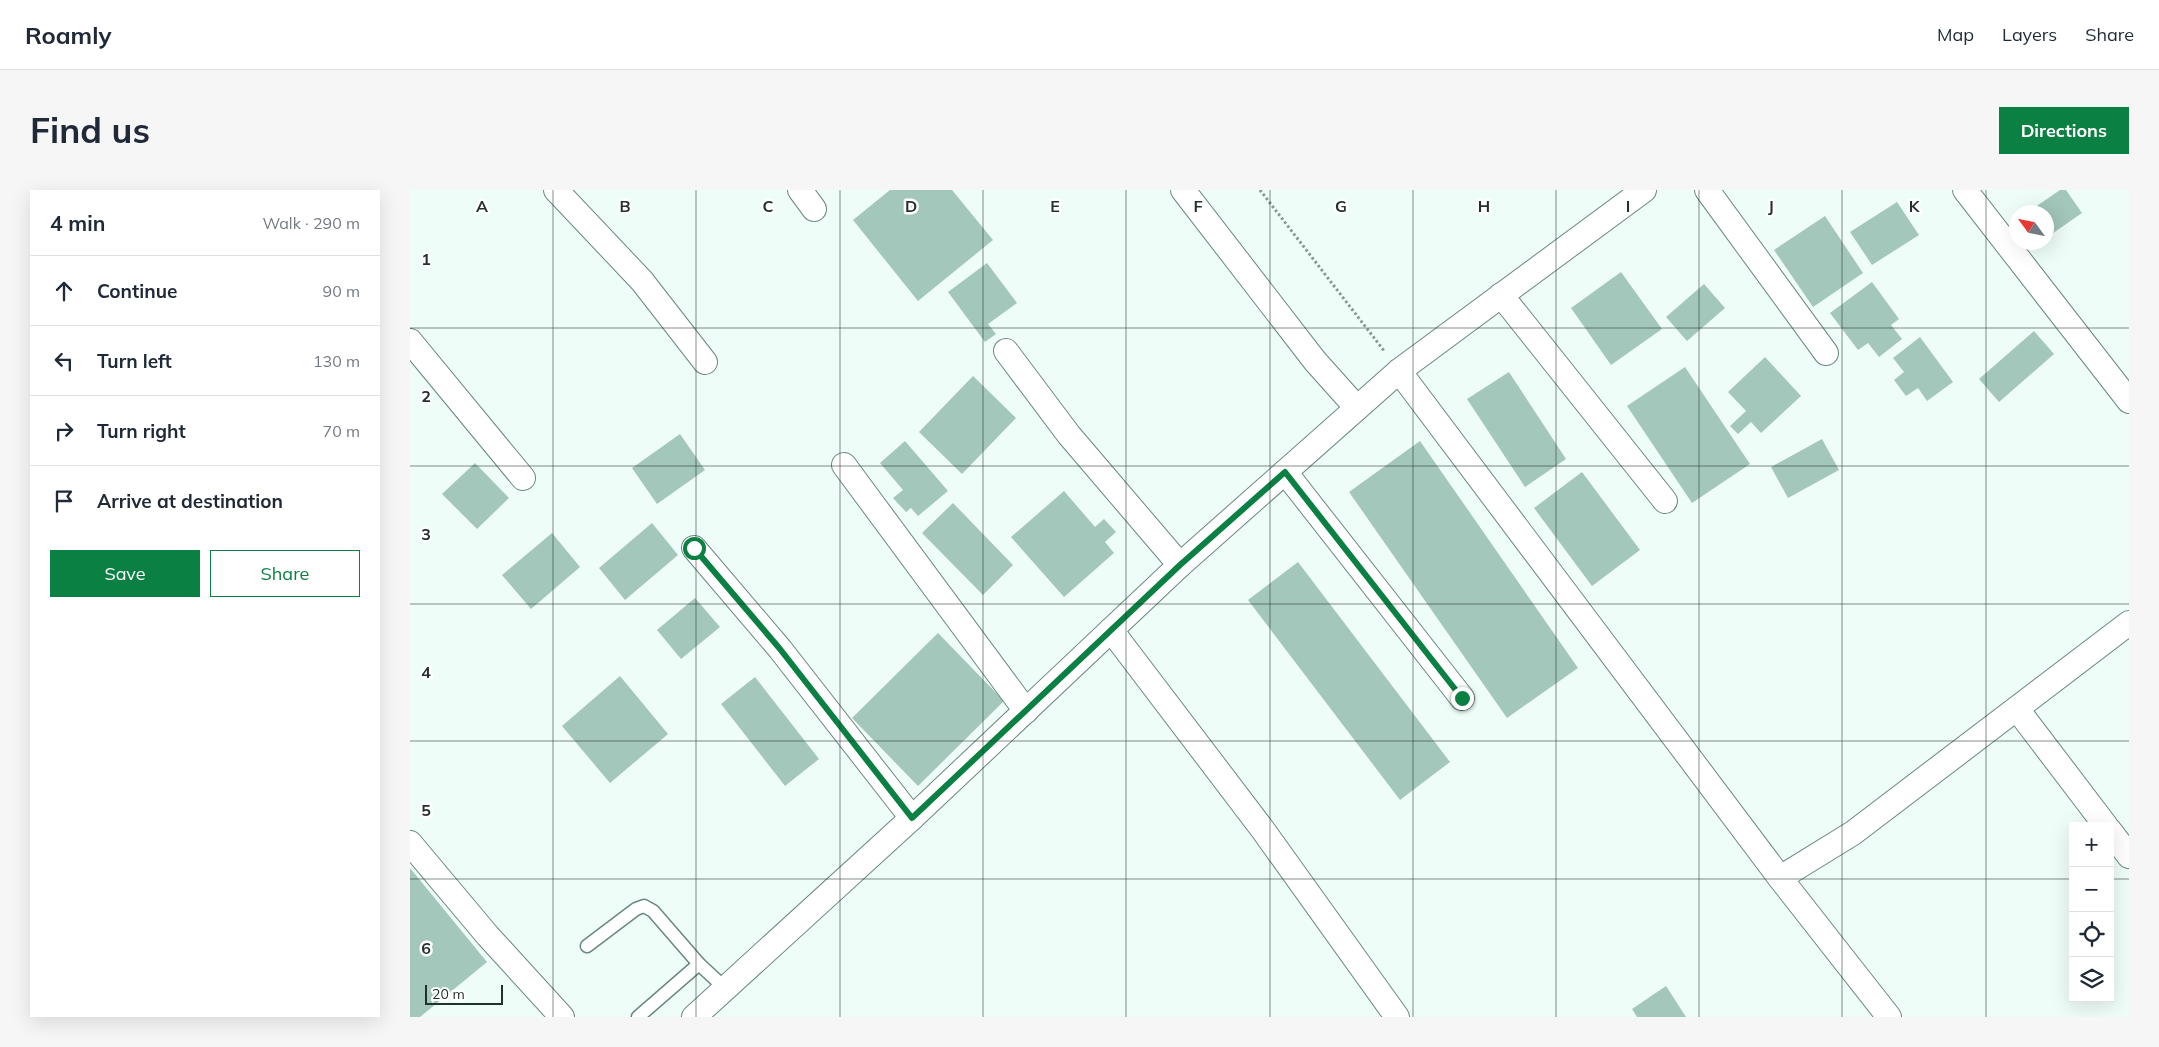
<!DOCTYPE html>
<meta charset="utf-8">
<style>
body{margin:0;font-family:Mulish,sans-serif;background:#f6f6f7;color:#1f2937}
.controls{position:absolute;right:15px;bottom:15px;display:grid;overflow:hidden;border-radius:0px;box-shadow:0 5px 20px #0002}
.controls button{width:45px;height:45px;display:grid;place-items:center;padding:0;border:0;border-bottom:1px solid #e0e1e3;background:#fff;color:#1f2937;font:25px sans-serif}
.compass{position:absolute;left:1599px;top:15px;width:45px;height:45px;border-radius:50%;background:#fff;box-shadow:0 5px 20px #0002;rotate:303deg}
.scale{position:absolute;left:15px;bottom:12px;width:78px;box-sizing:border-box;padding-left:5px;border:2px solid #23312d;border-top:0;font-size:14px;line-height:18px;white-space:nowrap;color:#23312d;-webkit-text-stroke:4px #fff;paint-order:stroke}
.stop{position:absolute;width:15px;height:15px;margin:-11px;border:4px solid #0b8043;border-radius:50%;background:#fff}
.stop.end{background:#0b8043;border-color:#fff;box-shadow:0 1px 5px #0008}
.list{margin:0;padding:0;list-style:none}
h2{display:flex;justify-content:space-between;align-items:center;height:65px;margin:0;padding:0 20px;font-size:21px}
h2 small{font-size:16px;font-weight:400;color:#747a83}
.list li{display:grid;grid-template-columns:32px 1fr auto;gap:15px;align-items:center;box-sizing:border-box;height:70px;padding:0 20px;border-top:1px solid #e0e1e3}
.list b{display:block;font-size:19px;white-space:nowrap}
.list em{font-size:16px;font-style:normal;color:#747a83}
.actions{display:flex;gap:10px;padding:15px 20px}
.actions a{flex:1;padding:11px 0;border:1px solid #0b8043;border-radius:0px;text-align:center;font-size:18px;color:#0b8043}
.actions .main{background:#0b8043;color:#fff}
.icon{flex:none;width:28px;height:28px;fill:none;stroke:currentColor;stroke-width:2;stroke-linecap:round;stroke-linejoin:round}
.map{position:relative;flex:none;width:1719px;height:827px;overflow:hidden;border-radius:0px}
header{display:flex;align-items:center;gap:30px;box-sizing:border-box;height:70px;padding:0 25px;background:#fff;border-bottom:1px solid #e0e1e3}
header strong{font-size:24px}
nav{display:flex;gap:28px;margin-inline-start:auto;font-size:18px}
.intro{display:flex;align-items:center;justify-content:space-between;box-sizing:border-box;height:120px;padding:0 30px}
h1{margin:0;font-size:35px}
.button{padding:12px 22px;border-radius:0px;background:#0b8043;color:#fff;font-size:18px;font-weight:700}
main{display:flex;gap:30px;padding:0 30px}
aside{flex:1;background:#fff;border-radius:0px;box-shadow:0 5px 20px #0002}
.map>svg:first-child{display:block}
.building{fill:#a3c7bb}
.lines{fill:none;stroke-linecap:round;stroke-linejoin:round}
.service-casing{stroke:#67897e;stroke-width:15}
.minor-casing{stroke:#67897e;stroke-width:26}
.path{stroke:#899792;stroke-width:3;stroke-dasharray:2.5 2.5;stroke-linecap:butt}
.service{stroke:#fff;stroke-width:12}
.minor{stroke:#fff;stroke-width:24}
.route{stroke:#0b8043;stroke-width:6}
.grid{fill:none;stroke:#23312d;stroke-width:1;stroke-opacity:0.55}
.grid-label{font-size:16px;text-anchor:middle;font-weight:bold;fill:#23312d;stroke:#fff;stroke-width:5;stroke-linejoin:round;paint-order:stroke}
</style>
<header>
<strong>Roamly</strong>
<nav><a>Map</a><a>Layers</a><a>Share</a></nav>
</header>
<div class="intro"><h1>Find us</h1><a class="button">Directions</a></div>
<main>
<aside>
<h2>4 min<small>Walk · 290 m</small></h2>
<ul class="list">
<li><svg class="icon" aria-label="ahead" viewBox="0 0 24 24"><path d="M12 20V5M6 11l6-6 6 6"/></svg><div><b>Continue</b></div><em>90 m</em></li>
<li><svg class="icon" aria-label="left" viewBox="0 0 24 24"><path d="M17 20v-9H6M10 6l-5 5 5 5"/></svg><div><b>Turn left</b></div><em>130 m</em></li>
<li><svg class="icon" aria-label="right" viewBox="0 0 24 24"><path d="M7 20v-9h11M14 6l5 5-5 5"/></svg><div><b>Turn right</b></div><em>70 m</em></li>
<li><svg class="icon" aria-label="arrive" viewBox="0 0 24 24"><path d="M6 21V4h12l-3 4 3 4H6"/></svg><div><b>Arrive at destination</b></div></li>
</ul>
<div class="actions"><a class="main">Save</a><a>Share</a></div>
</aside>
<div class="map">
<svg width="1719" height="827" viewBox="0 0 1719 827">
<rect width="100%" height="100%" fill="#effdf8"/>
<g class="building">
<path d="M480,0H542L583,50L508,111L443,30Z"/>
<path d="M1650,0H1656L1672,23L1636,48V22H1618Z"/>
<path d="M1487,12L1509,45L1462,75L1440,42Z"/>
<path d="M1415,26L1453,83L1403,117L1364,60Z"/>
<path d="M577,73L607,113L578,134L586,144L575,152L538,102Z"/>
<path d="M1211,82L1252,139L1201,175L1161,118Z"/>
<path d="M1462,92L1489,129L1481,135L1492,149L1469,167L1458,153L1448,160L1420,123Z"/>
<path d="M1294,94L1315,118L1277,151L1256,127Z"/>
<path d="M1624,141L1644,164L1589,212L1569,189Z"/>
<path d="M1510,147L1543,192L1517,211L1508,198L1496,206L1484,190L1494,182L1483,168Z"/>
<path d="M1355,167L1391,206L1351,243L1341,232L1328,244L1320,236L1336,221L1318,202Z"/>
<path d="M1275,177L1340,274L1282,313L1217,216Z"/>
<path d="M1099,182L1156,269L1115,297L1057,209Z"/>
<path d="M563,186L606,228L552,284L509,242Z"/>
<path d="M270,244L295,280L247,314L222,278Z"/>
<path d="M1412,249L1429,280L1378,308L1361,277Z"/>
<path d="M495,251L538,301L508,326L501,318L496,322L483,308L493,300L470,273Z"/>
<path d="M1010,251L1168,478L1097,528L939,302Z"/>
<path d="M65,273L99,308L67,339L32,304Z"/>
<path d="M1172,282L1230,360L1182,396L1124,318Z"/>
<path d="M654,301L685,337L694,329L706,342L695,352L704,363L654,407L601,347Z"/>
<path d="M543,313L603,375L573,405L512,343Z"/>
<path d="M242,333L268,365L215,410L189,378Z"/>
<path d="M142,343L170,377L121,419L92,385Z"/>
<path d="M888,372L1040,572L990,610L838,410Z"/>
<path d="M285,408L310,437L271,469L247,440Z"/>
<path d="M528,443L594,511L508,596L442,528Z"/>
<path d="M210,486L258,544L200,593L152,536Z"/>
<path d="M345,487L409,569L375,596L311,514Z"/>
<path d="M0,678L77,772L10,827H0Z"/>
<path d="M1256,796L1276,827H1227L1222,819Z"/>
</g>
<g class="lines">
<defs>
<g id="service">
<path d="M177,756L226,719L234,716L243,721L289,774L316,799"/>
<path d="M228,827L289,774"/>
</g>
<g id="minor">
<path d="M146,0L232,91L295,172"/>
<path d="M390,0L404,19"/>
<path d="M773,0L905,171L947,218"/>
<path d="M1297,0L1416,163"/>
<path d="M1555,0L1719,211"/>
<path d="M1091,105L1255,311"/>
<path d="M0,151L113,288"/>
<path d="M596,161L659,245L770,375"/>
<path d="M989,181L1370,688L1443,643L1719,433"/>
<path d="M434,275L616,521"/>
<path d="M875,282L1052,508"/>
<path d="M284,358L370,459L502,628"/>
<path d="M701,440L853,640L987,827"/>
<path d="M1607,519L1696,636"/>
<path d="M1700,641L1719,666"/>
<path d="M0,653L78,746L152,827"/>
<path d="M1370,688L1479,827"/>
<path d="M284,827L502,628L770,375L989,181L1234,0"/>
</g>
</defs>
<use href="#service" class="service-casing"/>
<use href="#minor" class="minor-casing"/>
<path class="path" d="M850,0L975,162"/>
<use href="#service" class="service"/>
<use href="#minor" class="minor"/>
</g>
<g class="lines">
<path class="route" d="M284,358L370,459L502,628L770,375L875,282L1052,508"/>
</g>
<path class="grid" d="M143,0V827M286,0V827M430,0V827M573,0V827M716,0V827M860,0V827M1003,0V827M1146,0V827M1289,0V827M1432,0V827M1576,0V827M0,138H1719M0,276H1719M0,414H1719M0,551H1719M0,689H1663M1700,689H1719"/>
<g class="grid-label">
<text x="72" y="22">A</text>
<text x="215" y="22">B</text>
<text x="358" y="22">C</text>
<text x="501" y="22">D</text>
<text x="645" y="22">E</text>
<text x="788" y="22">F</text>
<text x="931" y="22">G</text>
<text x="1074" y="22">H</text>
<text x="1218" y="22">I</text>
<text x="1361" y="22">J</text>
<text x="1504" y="22">K</text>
<text x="16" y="75">1</text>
<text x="16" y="212">2</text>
<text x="16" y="350">3</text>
<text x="16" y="488">4</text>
<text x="16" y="626">5</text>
<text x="16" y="764">6</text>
</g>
</svg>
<div class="controls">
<button>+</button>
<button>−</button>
<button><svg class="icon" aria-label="locate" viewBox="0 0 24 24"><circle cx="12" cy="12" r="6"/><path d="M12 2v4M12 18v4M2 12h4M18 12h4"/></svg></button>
<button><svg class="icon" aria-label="layers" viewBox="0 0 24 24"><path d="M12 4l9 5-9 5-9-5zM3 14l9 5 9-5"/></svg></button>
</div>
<svg class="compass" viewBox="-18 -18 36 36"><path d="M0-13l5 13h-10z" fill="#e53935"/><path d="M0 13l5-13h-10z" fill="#747a83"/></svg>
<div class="scale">20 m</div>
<div class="stop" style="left:284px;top:358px"></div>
<div class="stop end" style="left:1052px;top:508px"></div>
</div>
</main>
